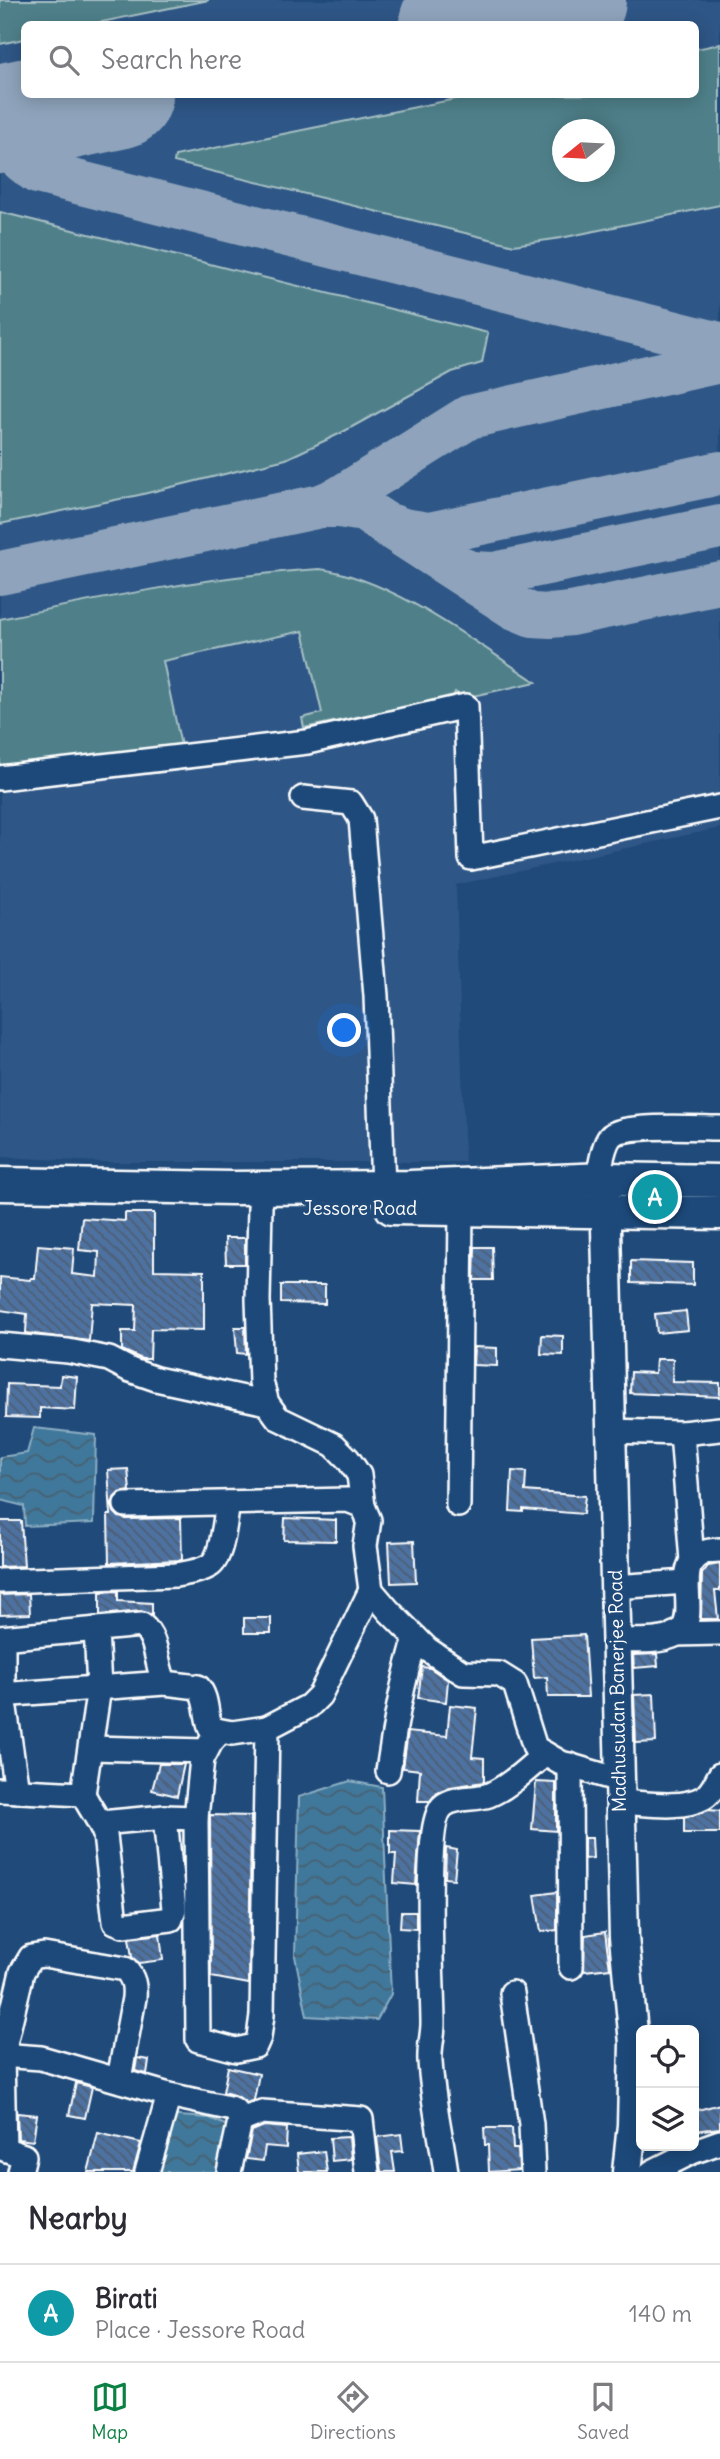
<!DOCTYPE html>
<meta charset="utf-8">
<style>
body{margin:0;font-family:Delius,sans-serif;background:#f2f2f3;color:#2b2b33}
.controls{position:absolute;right:21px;bottom:21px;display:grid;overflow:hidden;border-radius:10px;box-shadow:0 4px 18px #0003}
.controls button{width:63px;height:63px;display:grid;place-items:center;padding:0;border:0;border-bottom:2px solid #e1e1e2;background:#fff;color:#2b2b33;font:35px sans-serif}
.compass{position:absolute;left:552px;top:119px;width:63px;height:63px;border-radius:50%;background:#fff;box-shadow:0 4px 18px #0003;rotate:252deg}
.you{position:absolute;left:345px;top:1031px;width:24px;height:24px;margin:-18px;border:5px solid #fff;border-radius:50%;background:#1a73e8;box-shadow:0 0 0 10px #1a73e833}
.badge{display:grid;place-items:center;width:46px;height:46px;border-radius:50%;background:#0b8043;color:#fff;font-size:23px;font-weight:700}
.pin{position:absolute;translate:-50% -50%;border:4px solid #fff;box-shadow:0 2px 7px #0006}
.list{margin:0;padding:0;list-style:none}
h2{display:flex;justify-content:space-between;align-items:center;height:91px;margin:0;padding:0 28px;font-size:30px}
h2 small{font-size:23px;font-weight:400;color:#7c7c81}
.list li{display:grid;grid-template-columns:46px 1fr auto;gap:21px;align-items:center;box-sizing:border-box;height:98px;padding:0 28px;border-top:2px solid #e1e1e2}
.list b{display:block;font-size:26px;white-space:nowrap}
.list p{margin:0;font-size:23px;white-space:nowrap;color:#7c7c81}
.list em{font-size:23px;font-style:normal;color:#7c7c81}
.icon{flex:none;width:38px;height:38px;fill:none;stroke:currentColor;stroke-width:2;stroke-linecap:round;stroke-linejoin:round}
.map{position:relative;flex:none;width:720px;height:2172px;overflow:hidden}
.search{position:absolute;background:#fff;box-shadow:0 4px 18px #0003;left:21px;right:21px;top:21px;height:77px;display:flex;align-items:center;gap:18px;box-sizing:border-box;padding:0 24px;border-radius:10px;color:#7c7c81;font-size:26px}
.sheet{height:189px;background:#fff}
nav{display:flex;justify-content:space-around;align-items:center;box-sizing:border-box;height:98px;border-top:2px solid #e1e1e2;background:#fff;font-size:19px;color:#7c7c81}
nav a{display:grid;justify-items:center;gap:4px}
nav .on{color:#0b8043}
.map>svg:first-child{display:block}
.built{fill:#2d5686;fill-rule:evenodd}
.grass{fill:#4f808a;stroke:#a7c0c4;stroke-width:2;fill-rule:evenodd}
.water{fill:url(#water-waves);stroke:#8caec3;stroke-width:2}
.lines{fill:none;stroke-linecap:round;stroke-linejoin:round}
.taxiway{stroke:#8fa4bc;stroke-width:44}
.runway{stroke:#8fa4bc;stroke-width:110}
.building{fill:url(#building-back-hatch);stroke:#fff;stroke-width:2}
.minor-casing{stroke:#fff;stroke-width:28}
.major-casing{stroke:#fff;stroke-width:33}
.highway-casing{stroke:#fff;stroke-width:37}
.minor{stroke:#1f4a7a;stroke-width:23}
.major{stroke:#1f4a7a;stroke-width:28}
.highway{stroke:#1f4a7a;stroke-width:32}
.labels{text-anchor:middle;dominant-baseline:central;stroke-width:7;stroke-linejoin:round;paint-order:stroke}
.street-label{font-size:19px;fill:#fff;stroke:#1f4a7a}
</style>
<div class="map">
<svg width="720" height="2172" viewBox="0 0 720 2172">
<defs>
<pattern id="water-waves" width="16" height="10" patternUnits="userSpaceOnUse" patternTransform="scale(1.75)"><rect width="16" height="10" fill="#40789b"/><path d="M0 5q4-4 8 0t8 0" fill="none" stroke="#476070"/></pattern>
<pattern id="building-back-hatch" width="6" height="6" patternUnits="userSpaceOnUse" patternTransform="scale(1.75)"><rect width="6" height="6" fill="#4e72a1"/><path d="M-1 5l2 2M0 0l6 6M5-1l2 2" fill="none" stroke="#4d5d72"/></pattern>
</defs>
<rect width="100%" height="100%" fill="#1f4a7a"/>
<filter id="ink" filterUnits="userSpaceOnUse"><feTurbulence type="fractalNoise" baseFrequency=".0143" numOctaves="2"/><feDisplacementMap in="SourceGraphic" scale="14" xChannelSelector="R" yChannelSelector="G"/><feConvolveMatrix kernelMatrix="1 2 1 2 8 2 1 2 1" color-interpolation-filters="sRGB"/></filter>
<g filter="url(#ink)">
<path class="built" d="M0,0H720V828L456,885L465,1162H97L0,1157ZM24,24H696V94H24ZM562,130H604V172H562Z"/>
<g class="grass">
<path d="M0,0H209L92,24H24V39L0,44Z"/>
<path d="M720,44V205L561,238L514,245L174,162L175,156L475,95L696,94V49ZM562,130H604V172H562Z"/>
<path d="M0,212L488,333L482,363L452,372L341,433L286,459L139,495L0,524Z"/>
<path d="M320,569C391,578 476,643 536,682L464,698L455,692L453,697L304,728L302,718L322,713L303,631L163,661L182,750L0,769V619C106,597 211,576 320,569Z"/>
</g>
<g class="water">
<path d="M34,1428L96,1435L94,1523L25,1526L24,1506L0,1500V1457L27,1453Z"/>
<path d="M350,1781L382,1787L391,1994L377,2020L307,2016L295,1956L299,1797Z"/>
<path d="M163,2115L210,2118L230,2127L225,2172H146Z"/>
</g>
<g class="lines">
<g class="taxiway">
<path d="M94,100L34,121L23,139V161L37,172L720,344"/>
<path d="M321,506H339L364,510L515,608L532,615L550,616L571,614L720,583"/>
<path d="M392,526L403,530L429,534L720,473"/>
<path d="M455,567L472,573L494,574L720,527"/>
<path d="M0,573L321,506L340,498L469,417L720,361"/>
</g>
<g class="runway">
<path d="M454,24L571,0"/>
<path d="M0,119L118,94"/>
</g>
</g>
<g class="building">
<path d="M125,1213H154V1270L204,1271V1330L151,1329L150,1359H142L122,1350V1331H135L136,1305L92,1303L89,1341L26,1333L27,1314L0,1310V1277L30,1280L31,1278H35L38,1245L74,1248L72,1274L98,1277L99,1252L79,1250L82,1218L125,1221Z"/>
<path d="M225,1238H245V1264H226Z"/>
<path d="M475,1247H492L493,1280H474Z"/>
<path d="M631,1261L693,1263V1285L631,1283Z"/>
<path d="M281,1285H325V1304L281,1303Z"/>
<path d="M686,1311L688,1330L657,1333L655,1314Z"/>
<path d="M235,1327H245L246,1354L237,1353Z"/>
<path d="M542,1335L563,1336V1355L541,1354Z"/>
<path d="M474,1347L497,1348V1366L473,1365Z"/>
<path d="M656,1359H673L672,1382L720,1383V1397L630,1393L631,1372L655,1373Z"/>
<path d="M61,1375L77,1377L75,1410L40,1408V1418L6,1417L7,1384L60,1386Z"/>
<path d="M128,1469L130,1491L119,1493L114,1498L112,1505L114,1512L119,1517L126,1519L181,1518L182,1560L109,1563L108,1515H111L108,1470Z"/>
<path d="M512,1471L526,1472L525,1491L585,1496L583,1514L523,1509V1512L510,1511Z"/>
<path d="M285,1518L336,1520V1541L284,1540Z"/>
<path d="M0,1521H21L24,1566L0,1567Z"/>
<path d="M414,1541L416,1582L391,1583L389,1542Z"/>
<path d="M720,1564V1591H715L718,1619H701L702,1574L708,1566Z"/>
<path d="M118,1591V1601L152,1603V1615L141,1611L100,1615V1592Z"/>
<path d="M29,1594L30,1614L0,1615V1595Z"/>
<rect x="244" y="1618" width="27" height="15"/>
<path d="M584,1635L588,1697H548L547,1677L534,1678L531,1638Z"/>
<path d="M657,1654L658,1666L634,1668L633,1655Z"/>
<path d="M422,1667L430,1668L448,1680L446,1702L418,1698Z"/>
<path d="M654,1694L656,1742L636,1743L634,1695Z"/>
<path d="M450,1705L477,1708L472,1757L484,1758V1782L450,1787L437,1792L430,1801H418L420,1770L403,1768L408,1732L447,1736Z"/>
<path d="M159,1764H184L177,1796L152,1790Z"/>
<path d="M536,1782L556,1783V1831L532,1829Z"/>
<path d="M709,1810L720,1811V1833H684V1818Z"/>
<path d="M210,1815L251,1816L249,1984L211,1977Z"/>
<path d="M390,1830L420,1831L416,1885L394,1883L396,1854H390Z"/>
<path d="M584,1838H592L593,1858L584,1859Z"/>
<path d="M446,1848L457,1850L454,1879L445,1878Z"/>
<path d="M557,1892V1930L541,1932L535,1895Z"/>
<path d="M401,1912H416V1929L400,1928Z"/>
<path d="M605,1932L610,1968L584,1971L585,1935Z"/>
<path d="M160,1934L163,1960L139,1963L132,1957L129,1938Z"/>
<path d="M137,2058L149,2060L147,2074L135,2071Z"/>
<path d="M228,2067L259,2074L254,2100L247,2103L237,2096L223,2092Z"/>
<path d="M76,2083L92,2087L85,2118L69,2115Z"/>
<path d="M720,2104V2128L694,2131V2111Z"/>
<path d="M17,2113L37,2115L33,2141L18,2139Z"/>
<path d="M264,2126L287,2128L286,2148L265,2146L263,2161L246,2159L252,2131Z"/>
<path d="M484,2128H512L513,2149H518L519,2170L489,2172L488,2145H485Z"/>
<path d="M98,2133L141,2143L133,2172H88Z"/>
<path d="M401,2134L403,2151L392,2152L395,2172H381L377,2137Z"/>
<path d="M349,2137L351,2159L332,2161L330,2138Z"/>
<path d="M324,2151L327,2172H299L297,2154Z"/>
</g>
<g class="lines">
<defs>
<g id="minor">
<path d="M0,778L307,742L466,706L471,858L720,807"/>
<path d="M303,798L351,803L361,819L376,996L383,1187"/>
<path d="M605,1179L600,1168C602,1158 604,1145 610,1137C621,1123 700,1128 720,1128"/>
<path d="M260,1207L258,1300L261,1382L267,1403L278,1418L334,1445L348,1459L359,1475L363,1506L369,1520L365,1546L371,1590L389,1611L427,1649L463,1673L499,1674L515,1684L535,1748L561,1763L619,1780"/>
<path d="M0,1345L68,1351L109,1359L130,1370L156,1379L267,1403"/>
<path d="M610,1431L682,1433L720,1429"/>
<path d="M682,1433L692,1561"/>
<path d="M126,1505L348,1500L363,1506"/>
<path d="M458,1505L461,1208"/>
<path d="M0,1581L176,1575C187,1573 199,1572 209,1566C223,1558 225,1518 228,1503"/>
<path d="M614,1587L687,1582"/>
<path d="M674,1634L720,1633"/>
<path d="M0,1638L142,1625C159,1640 155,1664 165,1683L198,1687C208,1698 205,1715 211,1729L232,1733L267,1728"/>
<path d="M3,1638V1695L17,1791"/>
<path d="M617,1641C635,1640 666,1644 681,1631C702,1610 663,1551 720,1550"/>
<path d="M0,1695L165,1683"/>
<path d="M220,1732L211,1742L202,1759L196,1818L198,2040L236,2050L255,2046L259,2037L262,2015L267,1728L309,1706L320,1695L371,1590"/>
<path d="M91,1748L206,1751"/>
<path d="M570,1765L571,1967"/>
<path d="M388,1771C395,1725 402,1682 416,1638"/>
<path d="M0,1790L83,1794C90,1809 100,1820 105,1835L115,1922L123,1925L171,1919L174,1909L165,1817L196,1818"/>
<path d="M83,1794L99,1688L96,1629"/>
<path d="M619,1802C644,1803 681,1810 703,1798C712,1793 715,1783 720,1775"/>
<path d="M101,1823L165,1817"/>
<path d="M512,1993L531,2124L533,2172"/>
<path d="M0,2055L41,2058L169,2095L147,2172"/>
<path d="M169,2095L233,2109L238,2114L240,2121L229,2172"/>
<path d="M240,2121L262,2112L361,2119L367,2172"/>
<path d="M20,2172L24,2156L4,2149L2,2056L22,1972L31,1957L44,1955L125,1969C134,1978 135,1986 134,1998L119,2079"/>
<path d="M446,2172C441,2135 432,2098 430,2061C429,2048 433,2036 433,2023C433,1989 422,1824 443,1806C454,1796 476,1800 489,1795C510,1786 528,1768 545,1754"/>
<path d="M652,2172L692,2152L720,2142"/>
</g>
<path id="major" d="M605,1189L624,1937L634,2043L632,2125L627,2172"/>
<g id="highway">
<path d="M0,1184L232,1188L410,1187L605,1179L720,1181"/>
<path d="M392,1208L720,1213"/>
</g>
</defs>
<use href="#minor" class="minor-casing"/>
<use href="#major" class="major-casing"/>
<use href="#highway" class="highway-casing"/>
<use href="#minor" class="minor"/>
<use href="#major" class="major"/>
<use href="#highway" class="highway"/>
</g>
</g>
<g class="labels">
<g class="street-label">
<text x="360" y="1208">Jessore Road</text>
<text transform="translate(617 1691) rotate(-91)">Madhusudan Banerjee Road</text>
</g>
</g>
</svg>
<div class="controls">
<button><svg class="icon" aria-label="locate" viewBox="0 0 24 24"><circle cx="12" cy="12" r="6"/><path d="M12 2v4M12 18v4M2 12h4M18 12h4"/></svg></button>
<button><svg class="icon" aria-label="layers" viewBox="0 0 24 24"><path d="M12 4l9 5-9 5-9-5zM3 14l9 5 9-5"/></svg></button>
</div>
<svg class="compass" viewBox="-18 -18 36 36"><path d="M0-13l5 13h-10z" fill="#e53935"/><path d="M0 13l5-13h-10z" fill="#7c7c81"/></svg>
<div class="you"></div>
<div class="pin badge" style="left:655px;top:1197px;background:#0f9aa8">A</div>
<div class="search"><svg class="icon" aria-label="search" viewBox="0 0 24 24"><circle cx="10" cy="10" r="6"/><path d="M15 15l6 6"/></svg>Search here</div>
</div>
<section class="sheet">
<h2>Nearby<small></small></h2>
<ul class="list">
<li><span class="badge" style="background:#0f9aa8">A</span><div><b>Birati</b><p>Place · Jessore Road</p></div><em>140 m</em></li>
</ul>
</section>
<nav>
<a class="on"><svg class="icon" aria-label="map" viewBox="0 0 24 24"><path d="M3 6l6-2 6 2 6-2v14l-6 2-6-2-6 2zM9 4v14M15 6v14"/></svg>Map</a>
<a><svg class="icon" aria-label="directions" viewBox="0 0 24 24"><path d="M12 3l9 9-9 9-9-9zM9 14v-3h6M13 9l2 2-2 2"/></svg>Directions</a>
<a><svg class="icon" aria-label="saved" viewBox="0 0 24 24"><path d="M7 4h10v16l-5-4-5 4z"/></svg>Saved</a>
</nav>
